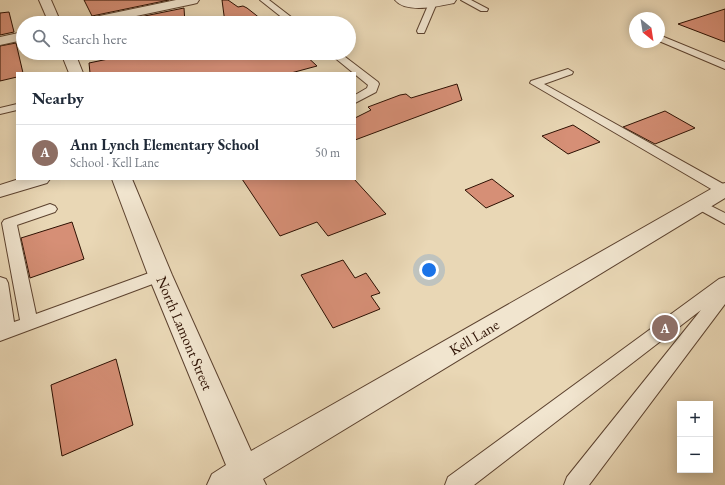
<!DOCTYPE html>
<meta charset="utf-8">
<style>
body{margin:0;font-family:"EB Garamond",serif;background:#f6f6f7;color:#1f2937}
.controls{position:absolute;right:12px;bottom:12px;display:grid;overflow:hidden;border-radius:0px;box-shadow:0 2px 10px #0003}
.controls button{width:36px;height:36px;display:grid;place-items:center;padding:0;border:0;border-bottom:1px solid #e0e1e3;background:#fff;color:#1f2937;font:20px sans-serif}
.compass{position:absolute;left:629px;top:12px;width:36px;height:36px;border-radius:50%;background:#fff;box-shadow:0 2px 10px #0003;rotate:150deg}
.you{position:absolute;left:429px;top:270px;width:14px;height:14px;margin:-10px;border:3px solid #fff;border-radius:50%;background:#1a73e8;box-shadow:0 0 0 6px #1a73e833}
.badge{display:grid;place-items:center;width:26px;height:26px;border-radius:50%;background:#8f2418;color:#fff;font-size:13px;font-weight:700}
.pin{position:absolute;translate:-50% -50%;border:2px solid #fff;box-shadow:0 1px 4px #0006}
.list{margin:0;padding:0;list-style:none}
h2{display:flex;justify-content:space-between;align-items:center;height:52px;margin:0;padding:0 16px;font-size:17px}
h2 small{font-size:13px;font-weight:400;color:#747a83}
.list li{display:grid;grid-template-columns:26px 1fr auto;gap:12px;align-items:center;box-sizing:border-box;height:56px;padding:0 16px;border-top:1px solid #e0e1e3}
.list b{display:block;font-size:15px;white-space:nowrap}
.list p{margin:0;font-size:13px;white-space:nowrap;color:#747a83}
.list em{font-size:13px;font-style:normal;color:#747a83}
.icon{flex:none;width:22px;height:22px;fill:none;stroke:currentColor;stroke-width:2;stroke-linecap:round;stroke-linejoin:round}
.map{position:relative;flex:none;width:725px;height:485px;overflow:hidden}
.search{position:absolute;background:#fff;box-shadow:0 2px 10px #0003;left:16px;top:16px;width:340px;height:44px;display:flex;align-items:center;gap:10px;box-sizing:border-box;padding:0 14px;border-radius:22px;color:#747a83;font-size:15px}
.panel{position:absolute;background:#fff;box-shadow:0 2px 10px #0003;left:16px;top:72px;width:340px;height:108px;border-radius:0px}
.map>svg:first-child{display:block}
.building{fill:#d68f76;stroke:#2d1002}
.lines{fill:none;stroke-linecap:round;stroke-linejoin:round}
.service-casing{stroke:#5c422f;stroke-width:2}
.minor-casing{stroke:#5c422f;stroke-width:2}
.tertiary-casing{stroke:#5c422f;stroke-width:2}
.service{fill:#f1e5cf;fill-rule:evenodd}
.minor{fill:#f1e5cf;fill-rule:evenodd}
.tertiary{fill:#f1e5cf;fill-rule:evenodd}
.labels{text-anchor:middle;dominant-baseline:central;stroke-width:3;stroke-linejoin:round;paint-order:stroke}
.street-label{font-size:15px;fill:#2d1002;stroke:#f1e5cf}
</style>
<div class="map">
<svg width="725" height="485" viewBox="0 0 725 485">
<rect width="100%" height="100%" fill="#e9d7b5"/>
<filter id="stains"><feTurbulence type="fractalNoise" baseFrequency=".005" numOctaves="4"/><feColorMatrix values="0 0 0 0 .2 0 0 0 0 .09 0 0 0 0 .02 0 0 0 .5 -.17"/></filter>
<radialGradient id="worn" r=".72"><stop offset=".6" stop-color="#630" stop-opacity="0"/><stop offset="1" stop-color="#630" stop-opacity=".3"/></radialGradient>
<g class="building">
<path d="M84,0H169L92,16Z"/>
<path d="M222,0H228L238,7L243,6L247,8L261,19H265L269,23H225Z"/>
<path d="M184,8L185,23H110Z"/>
<path d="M725,9V42L678,24Z"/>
<path d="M9,12L14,32L0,35V13Z"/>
<path d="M16,43L23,73H17V77L0,81V46Z"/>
<path d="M137,53H303L317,66L291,73H90L89,63Z"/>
<path d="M457,84L462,100L355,140V118L371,110L368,107L400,95L406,94L411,98Z"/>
<path d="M665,111L695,128L655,144L623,127Z"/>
<path d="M573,125L600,142L568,154L542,136Z"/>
<path d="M242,179H354L386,214L328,236L317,222L280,236Z"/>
<path d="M492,179L514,196L486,208L465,190Z"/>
<path d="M72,222L84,259L30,278L21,238Z"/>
<path d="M343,260L355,278L366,273L380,293L371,296L380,309L333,328L301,275Z"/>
<path d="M116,359L133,425L62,456L51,385Z"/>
</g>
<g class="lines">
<defs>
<g id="service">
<path d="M260,0H269L299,23H289Z"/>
<path d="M461,0H471L488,9L487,11H481Z"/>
<path d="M429,3H432L436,5L425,31L424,33H418L417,31Z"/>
<path d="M659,35L725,62V69L659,41Z"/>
<path d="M329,53H340L378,82L379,84L376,92L355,103V95L367,88L368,85Z"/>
<path d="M568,69L573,72L572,74L544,84L725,185V194L718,193L530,83L531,81Z"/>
<path d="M17,104V110L0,114V108Z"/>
<path d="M699,200L725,213V224L694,207L692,204L694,201Z"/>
<path d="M50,204L55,206L57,209L55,212L17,225L36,314L160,269L166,271L168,275L166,279L0,341V277L6,279L8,283L14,322L20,320L2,223L4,220Z"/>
<path d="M725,277V304L589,485H564L567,477L701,310L474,485H445L448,477L719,279Z"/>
</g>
<g id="minor">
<path d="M176,0H199L197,3L193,4L103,23H79L80,20L85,19Z"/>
<path d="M395,0H456L454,3C440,6 406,14 395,0Z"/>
<path d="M23,32V40L0,45V37Z"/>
<path d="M19,179H50L47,183L0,197V185Z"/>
</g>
<g id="tertiary">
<path d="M39,0H51L61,23H49Z"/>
<path d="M61,53H75L83,73H69Z"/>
<path d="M112,179H132L172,275L251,451L718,185L725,183V198L263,479L266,485H207L212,474L226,465L148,275Z"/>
</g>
</defs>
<use href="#service" class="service-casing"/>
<use href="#minor" class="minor-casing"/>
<use href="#tertiary" class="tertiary-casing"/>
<use href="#service" class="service"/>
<use href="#minor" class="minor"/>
<use href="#tertiary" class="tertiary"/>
</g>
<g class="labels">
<g class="street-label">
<text transform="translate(185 333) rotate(67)">North Lamont Street</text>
<text transform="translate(474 337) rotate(-31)">Kell Lane</text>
</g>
</g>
<rect width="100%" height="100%" filter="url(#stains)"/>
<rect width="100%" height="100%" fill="url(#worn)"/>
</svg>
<div class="controls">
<button>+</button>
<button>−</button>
</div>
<svg class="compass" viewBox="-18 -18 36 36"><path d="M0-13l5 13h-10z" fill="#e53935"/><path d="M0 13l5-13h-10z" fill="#747a83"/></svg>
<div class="you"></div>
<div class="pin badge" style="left:665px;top:328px;background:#8d6e63">A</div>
<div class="search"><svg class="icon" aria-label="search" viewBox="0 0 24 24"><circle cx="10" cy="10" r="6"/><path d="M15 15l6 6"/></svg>Search here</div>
<section class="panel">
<h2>Nearby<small></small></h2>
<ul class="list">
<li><span class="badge" style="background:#8d6e63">A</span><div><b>Ann Lynch Elementary School</b><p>School · Kell Lane</p></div><em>50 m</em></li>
</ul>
</section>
</div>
